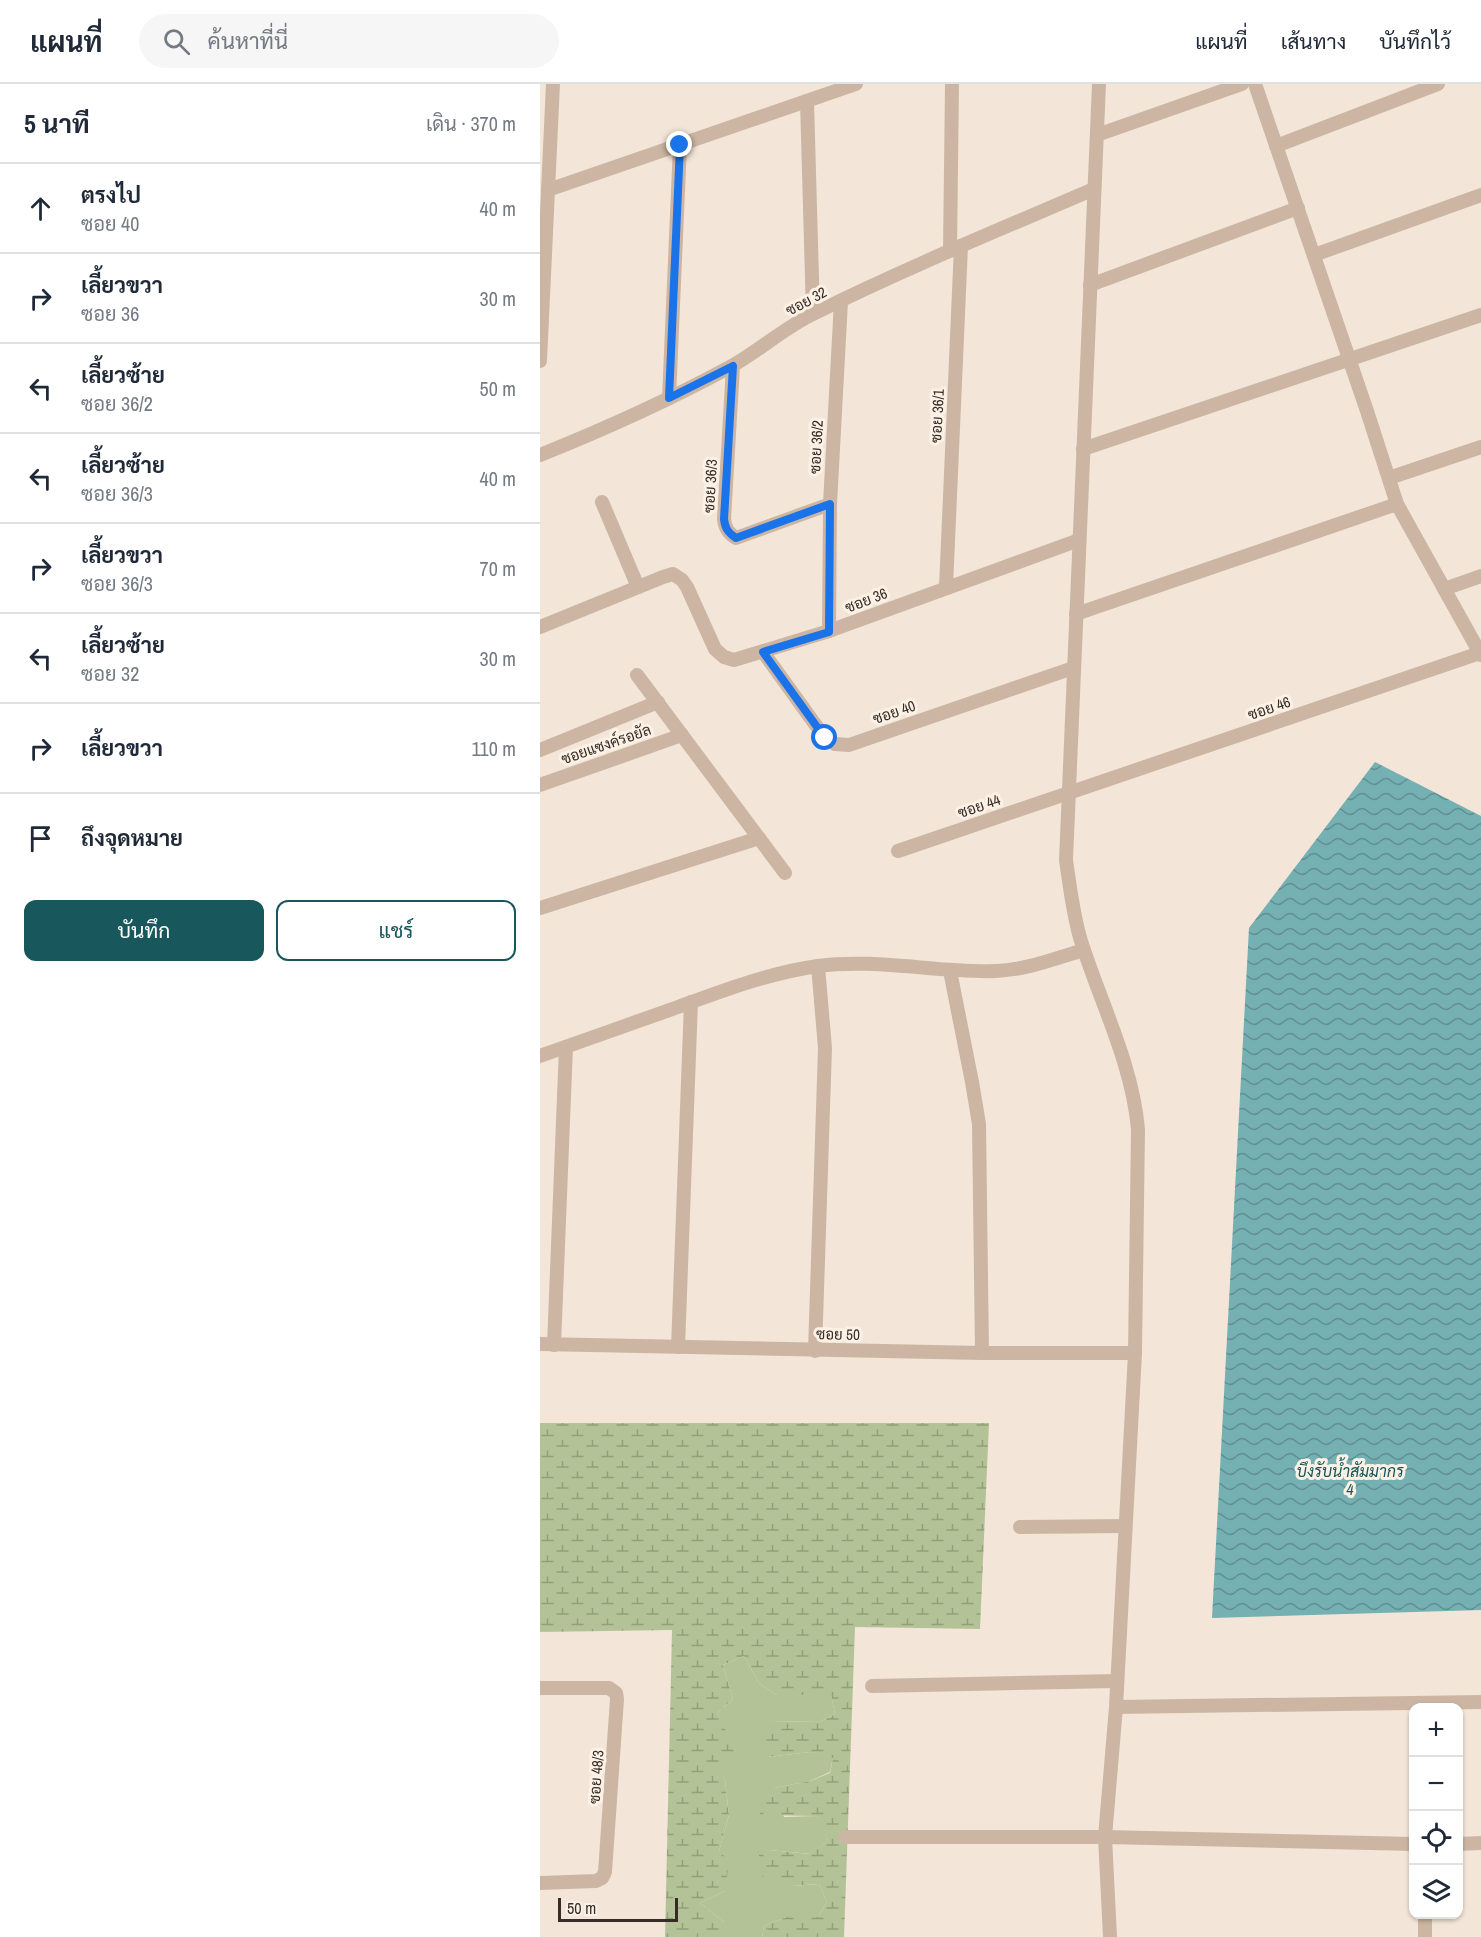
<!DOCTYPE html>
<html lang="th">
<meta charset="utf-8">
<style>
body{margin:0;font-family:"Archivo Narrow",Sarabun,sans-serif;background:#f6f6f7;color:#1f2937}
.controls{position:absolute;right:18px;bottom:18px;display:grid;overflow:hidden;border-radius:12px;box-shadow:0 2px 4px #0004}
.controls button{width:54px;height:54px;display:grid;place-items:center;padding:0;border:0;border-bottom:2px solid #e0e1e3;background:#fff;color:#1f2937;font:30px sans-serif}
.scale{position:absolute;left:18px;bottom:15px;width:120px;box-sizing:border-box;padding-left:6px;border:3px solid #362b26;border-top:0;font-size:16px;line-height:21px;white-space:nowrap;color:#362b26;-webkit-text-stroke:4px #fbf1e5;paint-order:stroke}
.stop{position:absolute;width:18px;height:18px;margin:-14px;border:4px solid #1a73e8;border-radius:50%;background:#fff}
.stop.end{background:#1a73e8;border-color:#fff;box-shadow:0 2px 6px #0008}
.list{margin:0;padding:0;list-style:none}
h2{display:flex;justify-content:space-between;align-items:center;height:78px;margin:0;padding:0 24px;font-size:26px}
h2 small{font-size:20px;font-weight:400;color:#747a83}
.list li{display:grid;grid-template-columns:39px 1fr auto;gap:18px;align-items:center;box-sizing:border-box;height:90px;padding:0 24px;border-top:2px solid #e0e1e3}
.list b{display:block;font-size:22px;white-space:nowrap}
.list p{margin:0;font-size:20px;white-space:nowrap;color:#747a83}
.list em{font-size:20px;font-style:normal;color:#747a83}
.actions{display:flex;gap:12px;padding:18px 24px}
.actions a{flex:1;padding:14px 0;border:2px solid #18575b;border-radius:12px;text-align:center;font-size:21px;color:#18575b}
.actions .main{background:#18575b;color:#fff}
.icon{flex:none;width:33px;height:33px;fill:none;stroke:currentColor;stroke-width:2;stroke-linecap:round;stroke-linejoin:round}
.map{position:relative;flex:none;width:941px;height:1853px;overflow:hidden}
header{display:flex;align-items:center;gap:36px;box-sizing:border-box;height:84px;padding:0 30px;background:#fff;border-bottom:2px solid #e0e1e3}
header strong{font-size:28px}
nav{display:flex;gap:33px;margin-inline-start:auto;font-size:21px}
.search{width:420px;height:54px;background:#f6f6f7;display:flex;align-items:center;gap:15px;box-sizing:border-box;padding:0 21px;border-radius:33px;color:#747a83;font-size:22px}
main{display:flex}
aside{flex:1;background:#fff}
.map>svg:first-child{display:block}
.grass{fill:#b4c397}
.wetland{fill:url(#wetland-marsh)}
.water{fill:url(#water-waves)}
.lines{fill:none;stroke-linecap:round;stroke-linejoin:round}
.minor{stroke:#ccb6a3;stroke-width:14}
.route{stroke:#1a73e8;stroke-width:8}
.labels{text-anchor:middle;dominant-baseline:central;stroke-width:6;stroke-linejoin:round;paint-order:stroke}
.street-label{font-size:15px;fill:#362b26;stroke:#fbf1e5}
.water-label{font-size:16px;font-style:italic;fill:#18575b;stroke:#fbf1e5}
</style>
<header>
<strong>แผนที่</strong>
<div class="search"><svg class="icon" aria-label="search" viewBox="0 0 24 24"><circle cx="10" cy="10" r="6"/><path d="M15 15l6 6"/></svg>ค้นหาที่นี่</div>
<nav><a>แผนที่</a><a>เส้นทาง</a><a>บันทึกไว้</a></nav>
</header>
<main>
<aside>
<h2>5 นาที<small>เดิน · 370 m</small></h2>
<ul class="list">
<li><svg class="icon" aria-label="ahead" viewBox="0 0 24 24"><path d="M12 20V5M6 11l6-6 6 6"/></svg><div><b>ตรงไป</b><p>ซอย 40</p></div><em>40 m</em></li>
<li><svg class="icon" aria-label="right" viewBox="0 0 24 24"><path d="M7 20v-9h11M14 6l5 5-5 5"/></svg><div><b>เลี้ยวขวา</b><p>ซอย 36</p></div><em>30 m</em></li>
<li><svg class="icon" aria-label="left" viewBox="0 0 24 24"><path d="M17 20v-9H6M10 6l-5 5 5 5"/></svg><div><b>เลี้ยวซ้าย</b><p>ซอย 36/2</p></div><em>50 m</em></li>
<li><svg class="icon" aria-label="left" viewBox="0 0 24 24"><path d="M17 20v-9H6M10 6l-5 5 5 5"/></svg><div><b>เลี้ยวซ้าย</b><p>ซอย 36/3</p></div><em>40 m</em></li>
<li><svg class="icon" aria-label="right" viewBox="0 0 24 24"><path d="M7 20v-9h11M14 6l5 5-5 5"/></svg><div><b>เลี้ยวขวา</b><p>ซอย 36/3</p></div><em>70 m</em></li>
<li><svg class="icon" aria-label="left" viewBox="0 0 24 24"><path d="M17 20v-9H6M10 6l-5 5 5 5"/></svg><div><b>เลี้ยวซ้าย</b><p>ซอย 32</p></div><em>30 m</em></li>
<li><svg class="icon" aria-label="right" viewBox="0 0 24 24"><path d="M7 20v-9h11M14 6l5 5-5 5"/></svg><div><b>เลี้ยวขวา</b></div><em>110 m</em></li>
<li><svg class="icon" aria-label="arrive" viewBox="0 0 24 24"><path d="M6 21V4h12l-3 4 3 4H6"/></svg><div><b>ถึงจุดหมาย</b></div></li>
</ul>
<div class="actions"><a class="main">บันทึก</a><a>แชร์</a></div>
</aside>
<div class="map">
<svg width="941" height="1853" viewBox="0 0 941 1853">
<defs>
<pattern id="wetland-marsh" width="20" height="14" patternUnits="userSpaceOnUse" patternTransform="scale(1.5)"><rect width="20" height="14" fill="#b4c397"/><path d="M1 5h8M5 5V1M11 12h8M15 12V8" fill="none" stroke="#939f7b"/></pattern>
<pattern id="water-waves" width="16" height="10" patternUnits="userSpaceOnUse" patternTransform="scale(1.5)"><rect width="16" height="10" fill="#75b0b3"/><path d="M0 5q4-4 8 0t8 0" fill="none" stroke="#618f91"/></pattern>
</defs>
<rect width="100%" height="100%" fill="#f3e6d8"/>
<path class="grass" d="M204,1572L219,1599L237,1611H291L295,1630L279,1638L230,1637L228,1673L270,1668L293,1673L290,1688L270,1697L234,1704L244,1733L275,1732L283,1735L288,1757L271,1770L229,1766L252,1802L279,1800L287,1818L278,1833H246L224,1842L222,1853H184V1838L160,1819L185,1807L179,1767L189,1731L185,1696L178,1683L184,1645L178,1628L193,1615L183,1581Z"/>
<path class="wetland" d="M0,1339H449L440,1545L315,1543L304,1853H222L224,1842L246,1833H278L287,1818L279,1800L252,1802L223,1794L218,1767L229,1766L270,1770L288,1757L282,1735L275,1732L220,1731L219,1714L234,1704L270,1697L290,1689L293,1674L270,1668L228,1673L222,1654L230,1637L279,1638L295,1630L291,1611H237L219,1599L204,1572L183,1581L193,1615L178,1628L195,1670L179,1683L185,1696L189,1731L179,1767L189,1777L185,1807L160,1819L184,1838V1853H125L132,1546L0,1548Z"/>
<path class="water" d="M835,678L941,732V1526L672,1534L709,844Z"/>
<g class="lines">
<g class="minor">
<path d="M559,0L526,776C530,803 533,831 541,857C561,920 592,979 598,1045L595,1269L576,1623L565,1753L570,1853"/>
<path d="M715,0L827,327L857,420L941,571"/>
<path d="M267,17L273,230"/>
<path d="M557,51L702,0"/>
<path d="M736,62L898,0"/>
<path d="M8,106L316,0"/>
<path d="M410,167L412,0"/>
<path d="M774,171L941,111"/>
<path d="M550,201L758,124"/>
<path d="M0,277L13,0"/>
<path d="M193,282L184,435C185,444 188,449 196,454L290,420"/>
<path d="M129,314L140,61"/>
<path d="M543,365L941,231"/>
<path d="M0,371C65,345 129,316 190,283C219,267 245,243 275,229C366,184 461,145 554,105"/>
<path d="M849,394L941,363"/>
<path d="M62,418L98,503"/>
<path d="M406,503L421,162"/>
<path d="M904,505L941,492"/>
<path d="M536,530L857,420"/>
<path d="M0,543L123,493L133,490L142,496L147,503L175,565L184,573L194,576L289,547L539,456"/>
<path d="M289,547L290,420L301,217"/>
<path d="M223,568L285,654L295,660L309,661L533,584"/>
<path d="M97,591L245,789"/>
<path d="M0,666L118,618"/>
<path d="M0,701L142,651"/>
<path d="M358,767L940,569"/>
<path d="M0,824L219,754"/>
<path d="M410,887L432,998L439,1040L442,1269"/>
<path d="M0,972C46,956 92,939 138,923C184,906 229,889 278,882C337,874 396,889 456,887C486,886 516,874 544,866"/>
<path d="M0,1260L442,1269H595"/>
<path d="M14,1261L26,963"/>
<path d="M138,1263L151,918"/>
<path d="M275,1267L285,964L278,882"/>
<path d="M480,1443L585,1442"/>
<path d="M332,1602L577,1597"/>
<path d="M0,1604H69L76,1609L77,1615L65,1788L62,1794L56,1797L0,1799"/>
<path d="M576,1623L941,1618"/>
<path d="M305,1753H565L874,1760"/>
<path d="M918,1760L941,1759"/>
<path d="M885,1830V1853"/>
</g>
</g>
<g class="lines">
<path class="route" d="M140,61L129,314L193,282L184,435C185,444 188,449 196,454L290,420L289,548L223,568L285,654"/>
</g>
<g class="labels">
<g class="street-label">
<text transform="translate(266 217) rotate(-28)">ซอย 32</text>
<text transform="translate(397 332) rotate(-87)">ซอย 36/1</text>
<text transform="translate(276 363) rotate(-87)">ซอย 36/2</text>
<text transform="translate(170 402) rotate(-87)">ซอย 36/3</text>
<text transform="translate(326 516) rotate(-21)">ซอย 36</text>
<text transform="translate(729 624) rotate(-19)">ซอย 46</text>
<text transform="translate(354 628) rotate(-19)">ซอย 40</text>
<text transform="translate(66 660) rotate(-19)">ซอยแซงค์รอยัล</text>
<text transform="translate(439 722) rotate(-19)">ซอย 44</text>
<text transform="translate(298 1250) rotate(1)">ซอย 50</text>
<text transform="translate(56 1693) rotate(-86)">ซอย 48/3</text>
</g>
<g class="water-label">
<text x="810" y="1387">บึงรับน้ำสัมมากร<tspan x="810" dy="18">4</tspan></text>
</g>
</g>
</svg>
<div class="controls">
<button>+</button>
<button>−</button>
<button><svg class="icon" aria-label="locate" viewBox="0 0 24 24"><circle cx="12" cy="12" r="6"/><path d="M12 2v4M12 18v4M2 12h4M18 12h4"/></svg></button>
<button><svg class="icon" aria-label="layers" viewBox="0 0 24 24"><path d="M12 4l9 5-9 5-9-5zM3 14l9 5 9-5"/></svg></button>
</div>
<div class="scale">50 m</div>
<div class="stop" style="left:285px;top:654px"></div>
<div class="stop end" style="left:140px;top:61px"></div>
</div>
</main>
